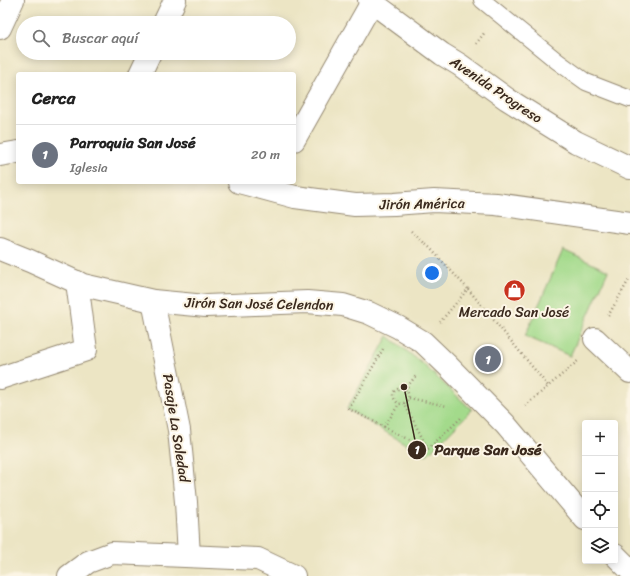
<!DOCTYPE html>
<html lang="es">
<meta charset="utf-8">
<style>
body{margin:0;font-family:Sriracha,sans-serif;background:#f2f2f2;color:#222}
.controls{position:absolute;right:12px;bottom:12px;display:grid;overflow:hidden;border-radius:4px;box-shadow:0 2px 10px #0003}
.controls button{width:36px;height:36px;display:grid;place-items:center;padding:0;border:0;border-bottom:1px solid #e0e0e0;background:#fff;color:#222;font:20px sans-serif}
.you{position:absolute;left:432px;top:273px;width:14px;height:14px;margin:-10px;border:3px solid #fff;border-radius:50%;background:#1a73e8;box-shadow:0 0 0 6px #1a73e833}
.badge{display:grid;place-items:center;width:26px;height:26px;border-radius:50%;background:#d93025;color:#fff;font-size:13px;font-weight:700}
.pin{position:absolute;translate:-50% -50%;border:2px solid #fff;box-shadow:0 1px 4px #0006}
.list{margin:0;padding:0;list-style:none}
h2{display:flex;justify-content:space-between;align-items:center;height:52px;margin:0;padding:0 16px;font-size:17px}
h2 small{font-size:13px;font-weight:400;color:#767676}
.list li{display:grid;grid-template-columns:26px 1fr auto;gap:12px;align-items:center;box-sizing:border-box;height:60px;padding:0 16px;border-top:1px solid #e0e0e0}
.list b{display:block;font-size:15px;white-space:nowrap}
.list p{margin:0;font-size:13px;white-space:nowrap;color:#767676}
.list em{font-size:13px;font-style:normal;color:#767676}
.icon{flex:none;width:22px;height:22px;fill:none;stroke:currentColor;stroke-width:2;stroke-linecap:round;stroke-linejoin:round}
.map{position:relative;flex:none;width:630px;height:576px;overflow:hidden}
.search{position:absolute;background:#fff;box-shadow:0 2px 10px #0003;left:16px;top:16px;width:280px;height:44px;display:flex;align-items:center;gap:10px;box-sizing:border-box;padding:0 14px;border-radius:22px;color:#767676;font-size:15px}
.panel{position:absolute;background:#fff;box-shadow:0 2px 10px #0003;left:16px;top:72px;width:280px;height:112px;border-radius:4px}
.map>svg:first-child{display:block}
.green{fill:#a3da8b;stroke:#6f8254}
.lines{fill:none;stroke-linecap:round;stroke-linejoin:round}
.service-casing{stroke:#948871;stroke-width:18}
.minor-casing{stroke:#948871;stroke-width:24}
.tertiary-casing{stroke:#948871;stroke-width:24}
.path{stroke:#948871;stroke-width:2.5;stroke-dasharray:1 3;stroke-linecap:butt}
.service{stroke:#fff;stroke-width:16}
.minor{stroke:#fff;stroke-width:22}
.tertiary{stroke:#fff;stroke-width:22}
.labels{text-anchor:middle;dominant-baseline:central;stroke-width:4;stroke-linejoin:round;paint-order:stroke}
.street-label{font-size:14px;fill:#3b2a1e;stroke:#fcf5e5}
.poi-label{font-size:14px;fill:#3b2a1e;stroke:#fcf5e5}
.leader{fill:none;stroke:#3b2a1e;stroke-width:1.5}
.callout-dot{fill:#3b2a1e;stroke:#fcf5e5;stroke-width:1.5}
.mark-label{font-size:12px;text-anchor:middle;font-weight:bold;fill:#fff}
.callout-label{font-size:15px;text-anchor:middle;font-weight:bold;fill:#3b2a1e;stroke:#fcf5e5;stroke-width:4;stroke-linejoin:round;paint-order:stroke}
</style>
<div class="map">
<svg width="630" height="576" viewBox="0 0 630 576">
<rect width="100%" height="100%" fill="#fcf5e5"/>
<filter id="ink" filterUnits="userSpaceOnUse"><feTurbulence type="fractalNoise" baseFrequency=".025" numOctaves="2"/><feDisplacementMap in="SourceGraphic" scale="8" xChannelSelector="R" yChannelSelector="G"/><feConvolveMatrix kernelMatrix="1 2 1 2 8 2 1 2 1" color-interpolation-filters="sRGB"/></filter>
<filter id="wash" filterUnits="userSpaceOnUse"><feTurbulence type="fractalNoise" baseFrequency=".012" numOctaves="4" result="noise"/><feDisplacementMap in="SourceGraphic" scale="16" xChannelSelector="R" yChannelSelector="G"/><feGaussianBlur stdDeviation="0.9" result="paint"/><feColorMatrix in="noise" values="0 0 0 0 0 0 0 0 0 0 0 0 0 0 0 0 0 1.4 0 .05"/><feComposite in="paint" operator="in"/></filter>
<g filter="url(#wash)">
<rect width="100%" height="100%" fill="#ece5c4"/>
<g class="green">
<path d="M563,250L608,271L570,356L525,336Z"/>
<path d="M388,336L424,365L472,410L426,456L347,409Z"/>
</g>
</g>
<g filter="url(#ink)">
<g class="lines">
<defs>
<path id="service" d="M482,0L557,61L586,82L630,99"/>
<g id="minor">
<path d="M369,0L442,54L460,65L507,99L576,142L630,168"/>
<path d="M164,23L175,0"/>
<path d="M0,28L13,0"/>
<path d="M140,74L150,53"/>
<path d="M294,140L372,2"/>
<path d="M0,249L30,261L83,285L153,301L206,306L307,302L343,305L369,313L398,327L423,342L447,365L505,424L585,519"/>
<path d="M153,301L179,430L186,502L189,556"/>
<path d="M595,339L630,372"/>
<path d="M0,378L86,350L77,282"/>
<path d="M615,555L630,570"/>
<path d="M69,576L88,562L112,553L258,559L294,576"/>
</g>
<g id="tertiary">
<path d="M0,155L18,152"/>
<path d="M239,182L295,197L355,205L394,204L434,201L496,204L630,223"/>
</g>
</defs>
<use href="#service" class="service-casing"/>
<use href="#minor" class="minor-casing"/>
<use href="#tertiary" class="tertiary-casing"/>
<g class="path">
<path d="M476,44L485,32"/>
<path d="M411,231L430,248L468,289L440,322"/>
<path d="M468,289L549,387"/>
<path d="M608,316L630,278"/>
<path d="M383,349L349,409L428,449"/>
<path d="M405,390L417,374"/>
<path d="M409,398L447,406"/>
<path d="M404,403L428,449"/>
<path d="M525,406L579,360"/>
<path d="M384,427L399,404C416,402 407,384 398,389C389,393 394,400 399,404"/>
<path d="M428,449L461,418"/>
</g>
<use href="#service" class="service"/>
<use href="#minor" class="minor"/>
<use href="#tertiary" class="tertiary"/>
</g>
</g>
<defs>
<symbol id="shop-disc" viewBox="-11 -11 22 22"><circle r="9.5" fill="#c8321e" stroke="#fcf5e5"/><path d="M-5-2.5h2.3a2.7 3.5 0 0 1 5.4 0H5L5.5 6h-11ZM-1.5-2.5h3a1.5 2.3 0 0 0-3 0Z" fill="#fff"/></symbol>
</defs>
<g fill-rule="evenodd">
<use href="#shop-disc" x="502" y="278" width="25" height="25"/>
</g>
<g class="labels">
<g class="street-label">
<text transform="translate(496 90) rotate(34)">Avenida Progreso</text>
<text transform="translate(422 204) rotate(-1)">Jirón América</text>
<text transform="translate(259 304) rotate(1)">Jirón San José Celendon</text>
<text transform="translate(176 428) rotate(81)">Pasaje La Soledad</text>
</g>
<g class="poi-label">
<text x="514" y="312">Mercado San José</text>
</g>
</g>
<path class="leader" d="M404 387L417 450"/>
<g class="callout-dot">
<circle cx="404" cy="387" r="4"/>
<circle cx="417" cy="450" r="10"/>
</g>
<g class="mark-label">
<text x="417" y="454">1</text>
</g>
<g class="callout-label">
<text x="488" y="455">Parque San José</text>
</g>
</svg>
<div class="controls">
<button>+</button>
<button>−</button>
<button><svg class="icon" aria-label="locate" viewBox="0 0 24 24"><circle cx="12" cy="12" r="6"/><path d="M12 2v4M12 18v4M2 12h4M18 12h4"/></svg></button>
<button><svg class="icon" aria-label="layers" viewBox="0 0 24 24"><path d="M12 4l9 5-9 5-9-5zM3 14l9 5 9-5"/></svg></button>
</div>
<div class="you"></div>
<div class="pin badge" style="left:488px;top:359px;background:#6b7280">1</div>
<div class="search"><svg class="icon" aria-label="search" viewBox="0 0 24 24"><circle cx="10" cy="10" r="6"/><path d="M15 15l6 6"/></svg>Buscar aquí</div>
<section class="panel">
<h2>Cerca<small></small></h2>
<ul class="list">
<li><span class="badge" style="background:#6b7280">1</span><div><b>Parroquia San José</b><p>Iglesia</p></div><em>20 m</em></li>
</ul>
</section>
</div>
